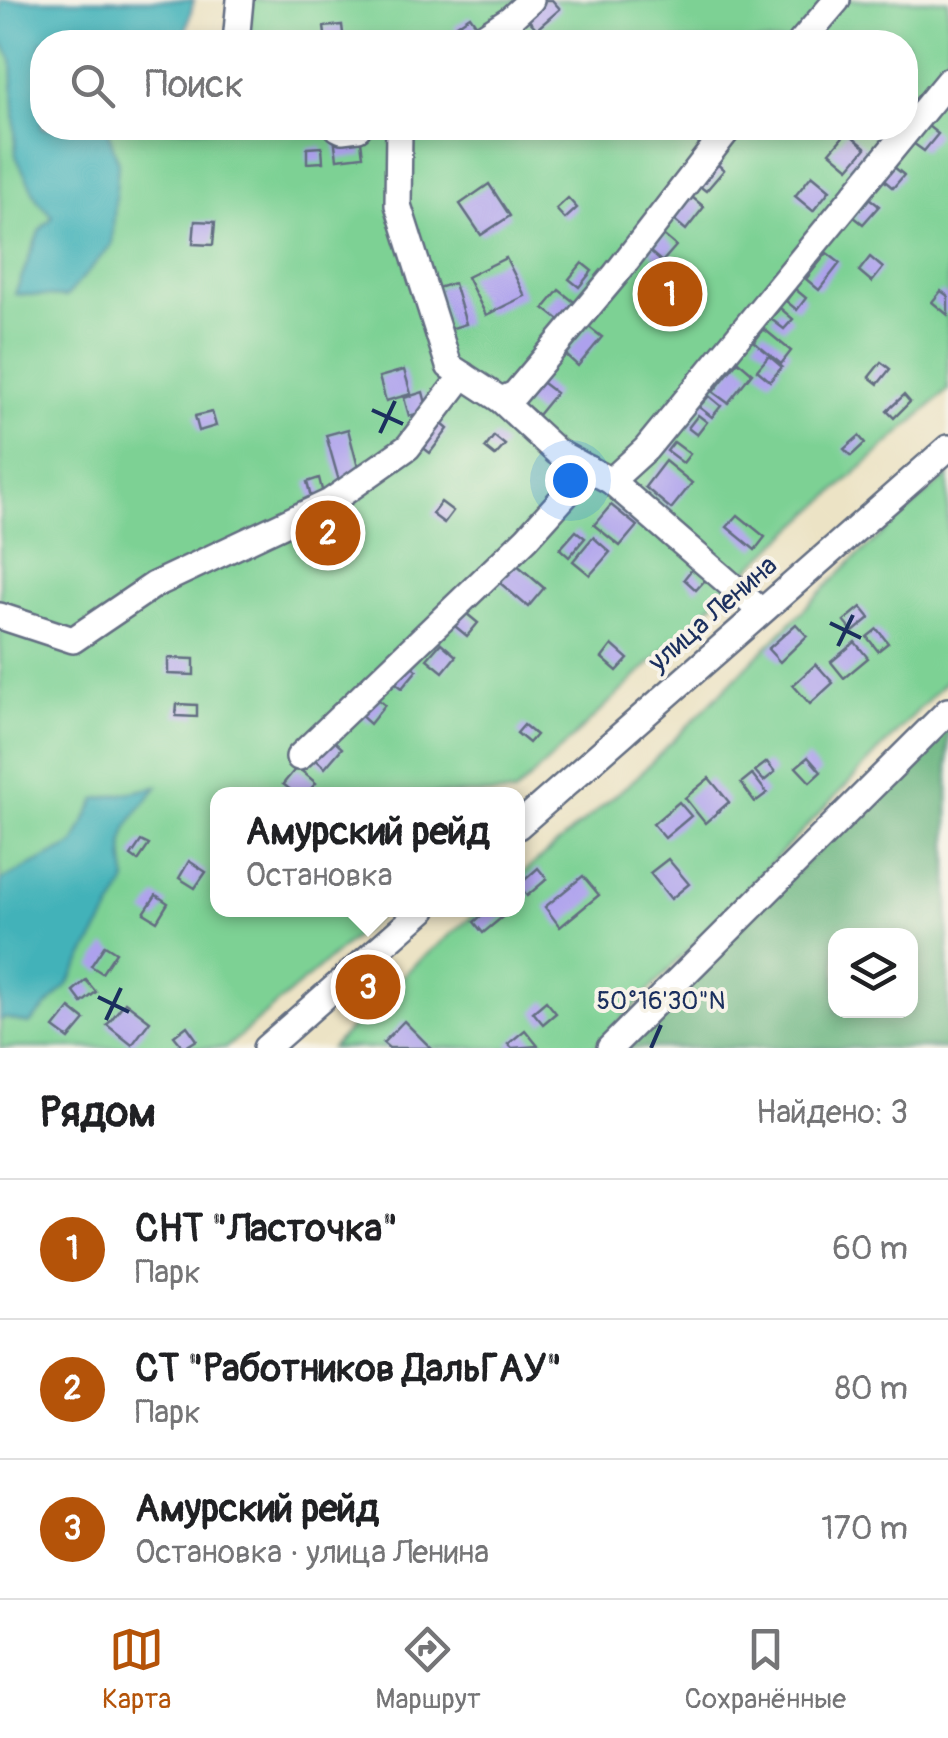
<!DOCTYPE html>
<html lang="ru">
<meta charset="utf-8">
<style>
body{margin:0;font-family:Pangolin,sans-serif;background:#f6f6f6;color:#202124}
.controls{position:absolute;right:30px;bottom:30px;display:grid;overflow:hidden;border-radius:20px;box-shadow:0 5px 15px #0003}
.controls button{width:90px;height:90px;display:grid;place-items:center;padding:0;border:0;border-bottom:2px solid #e0e0e0;background:#fff;color:#202124;font:50px sans-serif}
.you{position:absolute;left:570px;top:480px;width:35px;height:35px;margin:-25px;border:8px solid #fff;border-radius:50%;background:#1a73e8;box-shadow:0 0 0 15px #1a73e833}
.badge{display:grid;place-items:center;width:65px;height:65px;border-radius:50%;background:#b45309;color:#fff;font-size:32px;font-weight:700}
.pin{position:absolute;translate:-50% -50%;border:5px solid #fff;box-shadow:0 2px 10px #0006}
.popup{position:absolute;left:210px;top:787px;width:315px;height:130px;box-sizing:border-box;display:grid;place-content:center;border-radius:20px;background:#fff;filter:drop-shadow(0 2px 8px #0005);font-size:32px;white-space:nowrap;color:#757577}
.popup b{font-size:38px;color:#202124}
.popup::after{content:'';position:absolute;left:50%;top:100%;margin-left:-20px;border:20px solid transparent;border-top-color:#fff}
.list{margin:0;padding:0;list-style:none}
h2{display:flex;justify-content:space-between;align-items:center;height:130px;margin:0;padding:0 40px;font-size:42px}
h2 small{font-size:32px;font-weight:400;color:#757577}
.list li{display:grid;grid-template-columns:65px 1fr auto;gap:30px;align-items:center;box-sizing:border-box;height:140px;padding:0 40px;border-top:2px solid #e0e0e0}
.list b{display:block;font-size:38px;white-space:nowrap}
.list p{margin:0;font-size:32px;white-space:nowrap;color:#757577}
.list em{font-size:32px;font-style:normal;color:#757577}
.icon{flex:none;width:55px;height:55px;fill:none;stroke:currentColor;stroke-width:2;stroke-linecap:round;stroke-linejoin:round}
.map{position:relative;flex:none;width:948px;height:1048px;overflow:hidden}
.search{position:absolute;background:#fff;box-shadow:0 5px 15px #0003;left:30px;right:30px;top:30px;height:110px;display:flex;align-items:center;gap:25px;box-sizing:border-box;padding:0 35px;border-radius:40px;color:#757577;font-size:38px}
.sheet{height:550px;background:#fff}
nav{display:flex;justify-content:space-around;align-items:center;box-sizing:border-box;height:140px;border-top:2px solid #e0e0e0;background:#fff;font-size:28px;color:#757577}
nav a{display:grid;justify-items:center;gap:5px}
nav .on{color:#b45309}
.map>svg:first-child{display:block}
.green{fill:#7dd194;stroke:#4c8079;stroke-width:2.5}
.forest{fill:#66b37e;stroke:#40716e;stroke-width:2.5;fill-rule:evenodd}
.water{fill:#42b2b9;stroke:#2e708c;stroke-width:2.5}
.building{fill:#ada1ed}
.lines{fill:none;stroke-linecap:round;stroke-linejoin:round}
.minor-casing{stroke:#646e82;stroke-width:30}
.minor{stroke:#fff;stroke-width:25}
.ticks{fill:none;stroke:#1b2f5e;stroke-width:4}
.labels{text-anchor:middle;dominant-baseline:central;stroke-width:8;stroke-linejoin:round;paint-order:stroke}
.street-label{font-size:28px;fill:#1b2f5e;stroke:#f7f3e8}
.ticks-label{font-size:25px;text-anchor:middle;fill:#1b2f5e;stroke:#f7f3e8;stroke-width:8;stroke-linejoin:round;paint-order:stroke}
</style>
<div class="map">
<svg width="948" height="1048" viewBox="0 0 948 1048">
<rect width="100%" height="100%" fill="#f7f3e8"/>
<filter id="ink" filterUnits="userSpaceOnUse"><feTurbulence type="fractalNoise" baseFrequency=".01" numOctaves="2"/><feDisplacementMap in="SourceGraphic" scale="20" xChannelSelector="R" yChannelSelector="G"/><feConvolveMatrix kernelMatrix="1 2 1 2 8 2 1 2 1" color-interpolation-filters="sRGB"/></filter>
<filter id="wash" filterUnits="userSpaceOnUse"><feTurbulence type="fractalNoise" baseFrequency=".0048" numOctaves="4" result="noise"/><feDisplacementMap in="SourceGraphic" scale="40" xChannelSelector="R" yChannelSelector="G"/><feGaussianBlur stdDeviation="2.25" result="paint"/><feColorMatrix in="noise" values="0 0 0 0 0 0 0 0 0 0 0 0 0 0 0 0 0 1.4 0 .05"/><feComposite in="paint" operator="in"/></filter>
<g filter="url(#wash)">
<rect width="100%" height="100%" fill="#ece3c5"/>
<g class="green">
<path d="M252,0H948V390L741,576L514,794H218V910H386L226,1048H0V36L42,42V128H906V42H248Z"/>
<path d="M948,475V679L594,1048H331L415,964L480,910H518V877L637,777L851,562Z"/>
</g>
<path class="forest" d="M948,722V1048H618ZM836,936H910V1011H836Z"/>
<g class="water">
<path d="M0,0H194L183,42H42V128H107L118,162L112,244L66,297L15,294L40,230L53,217L37,199L16,156L12,60L0,38Z"/>
<path d="M157,787C126,826 117,831 127,881L68,984L29,1024L6,1018L0,1020V881L74,844L96,799Z"/>
</g>
<g id="blocks">
<g class="building">
<path d="M542,0H552L560,9L537,29L525,16Z"/>
<path d="M470,16L480,30L465,41L454,27Z"/>
<path d="M342,25L344,42H326L324,27Z"/>
<path d="M928,126L938,134L924,151L913,143Z"/>
<path d="M847,132L866,148L849,168L830,152Z"/>
<path d="M360,134L363,156L337,159L334,137Z"/>
<path d="M322,147L323,162L307,163V148Z"/>
<path d="M716,163L724,170L706,191L698,185Z"/>
<path d="M889,163L904,175L893,188L879,176Z"/>
<path d="M812,175L830,190L813,211L795,196Z"/>
<path d="M489,184L510,216L481,235L460,204Z"/>
<path d="M692,197L704,207L686,230L673,219Z"/>
<path d="M568,198L577,208L565,219L556,209Z"/>
<path d="M869,198L879,206L863,224L854,217Z"/>
<path d="M195,221L215,222L213,245L193,244Z"/>
<path d="M663,235L676,246L662,262L649,251Z"/>
<path d="M827,253L840,263L819,290L806,279Z"/>
<path d="M870,257L883,268L872,282L859,271Z"/>
<path d="M506,258L525,296L486,315L467,277Z"/>
<path d="M582,263L592,271L579,287L569,279Z"/>
<path d="M454,283L466,324L450,329L437,288Z"/>
<path d="M795,289L806,298L797,310L786,301Z"/>
<path d="M559,290L578,305L563,323L544,308Z"/>
<path d="M941,291L948,296V315L932,302Z"/>
<path d="M780,308L793,319L784,329L771,319Z"/>
<path d="M589,327L602,337L578,366L566,355Z"/>
<path d="M764,329L791,351L781,364L754,342Z"/>
<path d="M769,356L782,367L770,381L757,370Z"/>
<path d="M738,361L752,373L728,403L713,392Z"/>
<path d="M881,362L890,369L878,384L869,377Z"/>
<path d="M404,370L411,394L386,401L379,377Z"/>
<path d="M539,380L556,393L538,415L522,401Z"/>
<path d="M423,392L428,411L409,416L404,398Z"/>
<path d="M904,395L910,402L894,418L887,411Z"/>
<path d="M709,396L721,406L712,417L699,407Z"/>
<path d="M212,412L216,426L199,431L195,416Z"/>
<path d="M698,415L707,422L697,435L688,428Z"/>
<path d="M436,419L448,429L430,453L417,443Z"/>
<path d="M348,429L360,475L339,481L326,435Z"/>
<path d="M494,436L505,445L495,456L485,448Z"/>
<path d="M859,436L865,443L851,456L844,449Z"/>
<path d="M674,442L690,454L683,463L667,451Z"/>
<path d="M665,461L692,483L671,509L645,487Z"/>
<path d="M319,478L324,498L312,501L307,482Z"/>
<path d="M441,502L453,511L444,523L432,514Z"/>
<path d="M611,505L637,526L620,546L594,525Z"/>
<path d="M738,515L765,537L755,550L727,527Z"/>
<path d="M576,531L585,538L569,557L560,549Z"/>
<path d="M593,537L610,552L590,575L573,561Z"/>
<path d="M515,563L544,588L528,607L499,582Z"/>
<path d="M692,569L705,580L696,590L684,579Z"/>
<path d="M861,607L870,618L853,632L844,621Z"/>
<path d="M461,609L478,623L467,636L450,622Z"/>
<path d="M796,624L807,636L780,662L768,649Z"/>
<path d="M877,629L888,643L878,651L867,637Z"/>
<path d="M855,642L868,658L844,678L831,662Z"/>
<path d="M441,643L456,656L443,672L427,659Z"/>
<path d="M612,645L628,659L617,671L602,658Z"/>
<path d="M168,658L194,659V675L168,674Z"/>
<path d="M407,661L417,670L402,688L392,680Z"/>
<path d="M816,664L833,683L810,704L793,685Z"/>
<path d="M375,697L385,705L370,724L360,715Z"/>
<path d="M177,704L197,705V717L176,716Z"/>
<path d="M524,725L536,735L529,743L517,733Z"/>
<path d="M331,738L342,748L325,768L314,758Z"/>
<path d="M808,757L821,772L810,782L796,767Z"/>
<path d="M767,762L775,772L764,781L755,771Z"/>
<path d="M297,767L316,783L306,794H296L283,784Z"/>
<path d="M752,774L767,793L755,802L741,783Z"/>
<path d="M709,778L729,802L705,823L685,798Z"/>
<path d="M679,802L691,816L665,838L653,824Z"/>
<path d="M141,841L149,845L138,861L131,856Z"/>
<path d="M668,859L689,884L671,899L650,873Z"/>
<path d="M189,861L206,872L195,888L179,878Z"/>
<path d="M538,868L547,879L527,896L519,885Z"/>
<path d="M583,876L599,895L560,927L545,907Z"/>
<path d="M156,895L168,903L157,921L144,913Z"/>
<path d="M488,910H511L483,933L474,922Z"/>
<path d="M105,945L116,952L102,973L91,966Z"/>
<path d="M86,980L96,992L82,1003L73,991Z"/>
<path d="M546,1001L556,1013L543,1024L533,1012Z"/>
<path d="M125,1002L150,1021L132,1045L107,1025Z"/>
<path d="M70,1008L85,1020L69,1039L54,1028Z"/>
<path d="M404,1021L431,1048H389L383,1043Z"/>
<path d="M187,1026L197,1040L184,1048L174,1036Z"/>
<path d="M525,1030L538,1046L512,1048L508,1044Z"/>
</g>
</g>
</g>
<g filter="url(#ink)">
<use href="#blocks" fill-opacity="0" stroke="#646e82" stroke-width="2.5"/>
<g class="lines">
<defs>
<g id="minor">
<path d="M236,42L240,0"/>
<path d="M475,42L510,19L531,0"/>
<path d="M801,42L837,0"/>
<path d="M338,128L342,130L358,128"/>
<path d="M399,128L398,205L449,366L501,400L557,452L611,481L761,611"/>
<path d="M501,400L515,394L616,274L729,128"/>
<path d="M611,481L646,449L948,81"/>
<path d="M0,616L73,640L154,585L330,502L408,447L463,375"/>
<path d="M299,757L527,538L589,469"/>
<path d="M518,826L948,448"/>
<path d="M266,1048L423,910"/>
<path d="M610,1048L948,711"/>
</g>
</defs>
<use href="#minor" class="minor-casing"/>
<use href="#minor" class="minor"/>
</g>
</g>
<path class="ticks" d="M372,410L403,424M380,433L395,401M830,623L861,638M838,646L853,615M98,997L129,1012M106,1020L121,988M651,1048L661,1025"/>
<g class="labels">
<g class="street-label">
<text transform="translate(713 614) rotate(-41)">улица Ленина</text>
</g>
</g>
<g class="ticks-label">
<text x="661" y="1009">50°16'30"N</text>
</g>
</svg>
<div class="controls">
<button><svg class="icon" aria-label="layers" viewBox="0 0 24 24"><path d="M12 4l9 5-9 5-9-5zM3 14l9 5 9-5"/></svg></button>
</div>
<div class="you"></div>
<div class="pin badge" style="left:670px;top:294px">1</div>
<div class="pin badge" style="left:328px;top:533px">2</div>
<div class="pin badge" style="left:368px;top:987px">3</div>
<div class="popup"><b>Амурский рейд</b>Остановка</div>
<div class="search"><svg class="icon" aria-label="search" viewBox="0 0 24 24"><circle cx="10" cy="10" r="6"/><path d="M15 15l6 6"/></svg>Поиск</div>
</div>
<section class="sheet">
<h2>Рядом<small>Найдено: 3</small></h2>
<ul class="list">
<li><span class="badge">1</span><div><b>СНТ &quot;Ласточка&quot;</b><p>Парк</p></div><em>60 m</em></li>
<li><span class="badge">2</span><div><b>СТ &quot;Работников ДальГАУ&quot;</b><p>Парк</p></div><em>80 m</em></li>
<li><span class="badge">3</span><div><b>Амурский рейд</b><p>Остановка · улица Ленина</p></div><em>170 m</em></li>
</ul>
</section>
<nav>
<a class="on"><svg class="icon" aria-label="map" viewBox="0 0 24 24"><path d="M3 6l6-2 6 2 6-2v14l-6 2-6-2-6 2zM9 4v14M15 6v14"/></svg>Карта</a>
<a><svg class="icon" aria-label="directions" viewBox="0 0 24 24"><path d="M12 3l9 9-9 9-9-9zM9 14v-3h6M13 9l2 2-2 2"/></svg>Маршрут</a>
<a><svg class="icon" aria-label="saved" viewBox="0 0 24 24"><path d="M7 4h10v16l-5-4-5 4z"/></svg>Сохранённые</a>
</nav>
